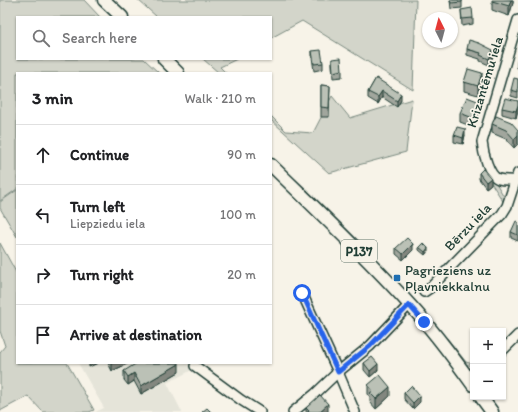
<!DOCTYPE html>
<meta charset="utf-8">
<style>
body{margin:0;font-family:Itim,sans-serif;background:#f2f2f2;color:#202124}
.controls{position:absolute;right:12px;bottom:12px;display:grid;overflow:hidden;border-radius:0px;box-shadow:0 1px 3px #0004}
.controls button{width:36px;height:36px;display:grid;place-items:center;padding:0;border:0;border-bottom:1px solid #e0e0e0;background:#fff;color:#202124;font:20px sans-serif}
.compass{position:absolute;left:422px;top:12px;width:36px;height:36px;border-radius:50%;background:#fff;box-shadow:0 1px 3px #0004;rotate:354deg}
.stop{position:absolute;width:12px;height:12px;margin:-9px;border:3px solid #2563eb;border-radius:50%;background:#fff}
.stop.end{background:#2563eb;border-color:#fff;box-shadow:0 1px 4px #0008}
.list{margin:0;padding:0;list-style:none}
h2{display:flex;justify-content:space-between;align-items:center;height:52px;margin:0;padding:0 16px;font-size:17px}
h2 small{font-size:13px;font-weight:400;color:#757577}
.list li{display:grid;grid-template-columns:26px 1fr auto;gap:12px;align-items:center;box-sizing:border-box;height:60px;padding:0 16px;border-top:1px solid #e0e0e0}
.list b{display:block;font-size:15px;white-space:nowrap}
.list p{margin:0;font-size:13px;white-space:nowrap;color:#757577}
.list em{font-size:13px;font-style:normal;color:#757577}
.icon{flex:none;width:22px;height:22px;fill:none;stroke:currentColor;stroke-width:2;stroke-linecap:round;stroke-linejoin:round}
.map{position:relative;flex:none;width:518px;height:412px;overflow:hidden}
.search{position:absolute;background:#fff;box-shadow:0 1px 3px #0004;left:16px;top:16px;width:256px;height:44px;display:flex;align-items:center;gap:10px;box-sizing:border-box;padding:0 14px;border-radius:0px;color:#757577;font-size:15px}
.panel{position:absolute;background:#fff;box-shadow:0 1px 3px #0004;left:16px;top:72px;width:256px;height:292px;border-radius:0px}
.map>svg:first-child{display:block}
.built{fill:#e5e4d9}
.green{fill:#d3d5ca;stroke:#79897f}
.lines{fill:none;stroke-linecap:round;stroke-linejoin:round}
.minor-casing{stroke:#1f3d34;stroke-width:12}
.major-casing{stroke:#1f3d34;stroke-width:15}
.minor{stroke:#f7f3e8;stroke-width:9}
.major{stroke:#f7f3e8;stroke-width:12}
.wall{fill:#a1a69d;stroke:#1f3d34}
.shaded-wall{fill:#83877f;stroke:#1f3d34}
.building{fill:#bbc1b6;stroke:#1f3d34}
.route{stroke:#2563eb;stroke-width:5}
.poi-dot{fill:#1f6fb2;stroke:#f7f3e8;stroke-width:1.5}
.labels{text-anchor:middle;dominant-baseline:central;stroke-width:3.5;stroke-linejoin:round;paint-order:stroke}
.shield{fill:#f7f3e8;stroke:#60746a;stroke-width:1}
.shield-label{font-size:13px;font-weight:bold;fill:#1f3d34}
.street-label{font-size:14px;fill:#1f3d34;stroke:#f7f3e8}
.poi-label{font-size:14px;fill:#1f3d34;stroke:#f7f3e8;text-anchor:start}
</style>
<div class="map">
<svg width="518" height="412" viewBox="0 0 518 412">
<rect width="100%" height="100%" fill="#f7f3e8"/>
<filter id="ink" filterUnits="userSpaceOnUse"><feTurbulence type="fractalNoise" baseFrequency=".025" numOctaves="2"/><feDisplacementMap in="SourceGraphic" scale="8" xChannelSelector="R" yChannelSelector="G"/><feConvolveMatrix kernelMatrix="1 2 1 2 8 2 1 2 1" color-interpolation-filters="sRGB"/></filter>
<g filter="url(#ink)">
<path class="built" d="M78,363H199L190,371L167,383L182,412H95L104,408Z"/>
<g class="green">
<path d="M0,0H84L100,17H17V59H144L159,73H17V189L0,201Z"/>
<path d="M138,0H416L413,90L302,21L271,38V17H157Z"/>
<path d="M203,59H237L220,67L226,73H219Z"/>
<path d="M332,96L350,118L412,99L406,152L329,173L271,120V116L286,131L313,133Z"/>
<path d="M489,171L506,200L504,203L485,173Z"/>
<path d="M17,190V237L0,208V202Z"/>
<path d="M0,243L17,274V363H67L94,410L89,412H43L28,396L0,411V352L5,346L0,331Z"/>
<path d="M447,338L466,362L473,364V366L464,364L445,339Z"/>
</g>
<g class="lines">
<defs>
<g id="minor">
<path d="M515,181C510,179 505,181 499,179C489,177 483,152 482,142L518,20"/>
<path d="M424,292L430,288L502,214L507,206L518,173"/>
<path d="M302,293L338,372L355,412"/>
<path d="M503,350L518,335"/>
<path d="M195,366L241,400L260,412"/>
<path d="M293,412L315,394L338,372L370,346L409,305"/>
</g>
<g id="major">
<path d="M104,0L122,17"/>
<path d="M164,59L178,73"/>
<path d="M271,165C317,210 365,255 409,304C432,329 453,357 473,385"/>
<path d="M481,397L492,412"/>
</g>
</defs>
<use href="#minor" class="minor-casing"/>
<use href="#major" class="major-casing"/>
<use href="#minor" class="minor"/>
<use href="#major" class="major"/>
</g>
<g class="wall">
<path d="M450,0H462V8L451,9Z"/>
<path d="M513,0V3L509,16L492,10V1Z"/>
<path d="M461,10L473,18V24L462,26Z"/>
<path d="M467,49L493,56L489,65L480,61V59L467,55Z"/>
<path d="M312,51L323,63V69L314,71L312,57Z"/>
<path d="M518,56V68H517V62Z"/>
<path d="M332,59L342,70V77L333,78L332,65Z"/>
<path d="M376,78L401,100L397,107L382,97L378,104L368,98V92Z"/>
<path d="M518,79V98L511,96V90Z"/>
<path d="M464,82H482L478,95L464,91Z"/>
<path d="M321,85L330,86L329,117H321Z"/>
<path d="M518,101L516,118L502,114V108Z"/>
<path d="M480,111L473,127L460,122V113Z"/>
<path d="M492,124L518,130V144L514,148L506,139L492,133Z"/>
<path d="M454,135H465L463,144L454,142Z"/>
<path d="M479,173L491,184L486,188L479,179Z"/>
<path d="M518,222V241L511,238V232Z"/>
<path d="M419,247L428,251L425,255L419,250Z"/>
<path d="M396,248L413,250L403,260L396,254Z"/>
<path d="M108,363H129L112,371Z"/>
<path d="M364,363L378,370L370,377L364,370Z"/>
<path d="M124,371L179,372L141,394L134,381L128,385L124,380Z"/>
<path d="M368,385L390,396L376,409L370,402V397L368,394Z"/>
<path d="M404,393L420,402L413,409L404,399Z"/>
<path d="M306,408L328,412H306Z"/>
</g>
<g class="shaded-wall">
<path d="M511,0H513V3L509,16V6Z"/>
<path d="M493,50V56L489,65V59Z"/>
<path d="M482,73V82L478,95V86Z"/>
<path d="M382,91V97L378,104V97Z"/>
<path d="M401,94V100L397,107V101Z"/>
<path d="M480,102V111L473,127V118Z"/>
<path d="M518,105V111L516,118V111Z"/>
<path d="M465,129V135L463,144V138Z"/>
<path d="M518,135V144L514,148V139Z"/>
<path d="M491,178V184L486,188V182Z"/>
<path d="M413,244V250L403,260V254Z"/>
<path d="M428,248V251L425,255V252Z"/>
<path d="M89,363H98L89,367Z"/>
<path d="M112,363H129L112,371Z"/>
<path d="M179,364V372L141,394V386Z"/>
<path d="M378,364V370L370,377V371Z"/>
<path d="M134,373V381L128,385V377Z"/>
<path d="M390,387V396L376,409V399Z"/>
<path d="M420,396V402L413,409V403Z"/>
<path d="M328,404V412H319Z"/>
</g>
<g class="building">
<path d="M450,0H462V2L451,3Z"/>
<path d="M492,0H511L509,6L492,1Z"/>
<path d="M472,8L473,18L462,19L461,10Z"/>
<path d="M469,40L479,43L493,50L489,59L480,55L481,53L467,49Z"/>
<path d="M321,50L323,63L314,64L312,51Z"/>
<path d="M341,58L342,70L333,72L332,59Z"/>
<path d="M468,69L482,73L478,86L464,82Z"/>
<path d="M376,78L401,94L397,101L382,91L378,97L368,92Z"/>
<path d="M514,78L518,79V92L511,90Z"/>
<path d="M321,85L330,86L329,108L321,107Z"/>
<path d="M467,97L480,102L473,118L460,113Z"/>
<path d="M505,98L518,101V105L516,111L502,108Z"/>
<path d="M496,116L511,122L518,130V135L514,139L506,130L492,124Z"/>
<path d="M457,127L465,129L463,138L454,135Z"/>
<path d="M483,169L491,178L486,182L479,173Z"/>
<path d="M516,221L518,222V235L511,232Z"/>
<path d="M407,238L413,244L403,254L396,248Z"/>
<path d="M423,243L428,248L425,252L419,247Z"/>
<path d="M372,357L378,364L370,371L364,363Z"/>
<path d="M137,363H179V364L141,386L134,373L128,377L124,371Z"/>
<path d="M380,375L390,387L376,399L370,393L373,391L368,385Z"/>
<path d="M411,386L420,396L413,403L404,393Z"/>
<path d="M320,395L328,404L319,412H310L306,408Z"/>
<path d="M207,408L211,412H202Z"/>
</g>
</g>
<g class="lines" filter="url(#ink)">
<path class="route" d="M302,293L338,372L370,346L409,305L424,322"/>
</g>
<rect class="poi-dot" x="393" y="274" width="8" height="8" rx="2"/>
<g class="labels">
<rect class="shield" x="341" y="240" width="36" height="22" rx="3"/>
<g class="shield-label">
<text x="359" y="251">P137</text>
</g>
<g class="street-label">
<text transform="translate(485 82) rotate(-73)">Krizantēmu iela</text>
<text transform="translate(468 227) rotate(-46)">Bērzu iela</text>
</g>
<g class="poi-label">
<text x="405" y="270">Pagrieziens uz<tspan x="405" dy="16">Pļavniekkalnu</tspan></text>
</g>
</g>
</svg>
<div class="controls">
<button>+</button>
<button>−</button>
</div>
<svg class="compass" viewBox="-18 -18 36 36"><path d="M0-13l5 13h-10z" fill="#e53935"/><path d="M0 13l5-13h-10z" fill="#757577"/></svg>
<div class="stop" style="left:302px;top:293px"></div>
<div class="stop end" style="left:424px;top:322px"></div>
<div class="search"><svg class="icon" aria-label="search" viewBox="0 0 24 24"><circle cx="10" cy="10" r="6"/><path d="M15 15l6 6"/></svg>Search here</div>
<section class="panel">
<h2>3 min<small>Walk · 210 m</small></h2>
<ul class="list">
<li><svg class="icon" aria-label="ahead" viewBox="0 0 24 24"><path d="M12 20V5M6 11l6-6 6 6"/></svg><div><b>Continue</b></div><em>90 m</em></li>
<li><svg class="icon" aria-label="left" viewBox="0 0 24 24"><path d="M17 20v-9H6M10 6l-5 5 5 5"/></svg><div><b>Turn left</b><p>Liepziedu iela</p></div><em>100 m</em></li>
<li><svg class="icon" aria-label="right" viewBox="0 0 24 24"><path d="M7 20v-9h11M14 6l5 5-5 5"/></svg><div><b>Turn right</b></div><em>20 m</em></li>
<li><svg class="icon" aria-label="arrive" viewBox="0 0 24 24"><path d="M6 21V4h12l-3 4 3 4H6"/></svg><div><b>Arrive at destination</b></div></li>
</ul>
</section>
</div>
